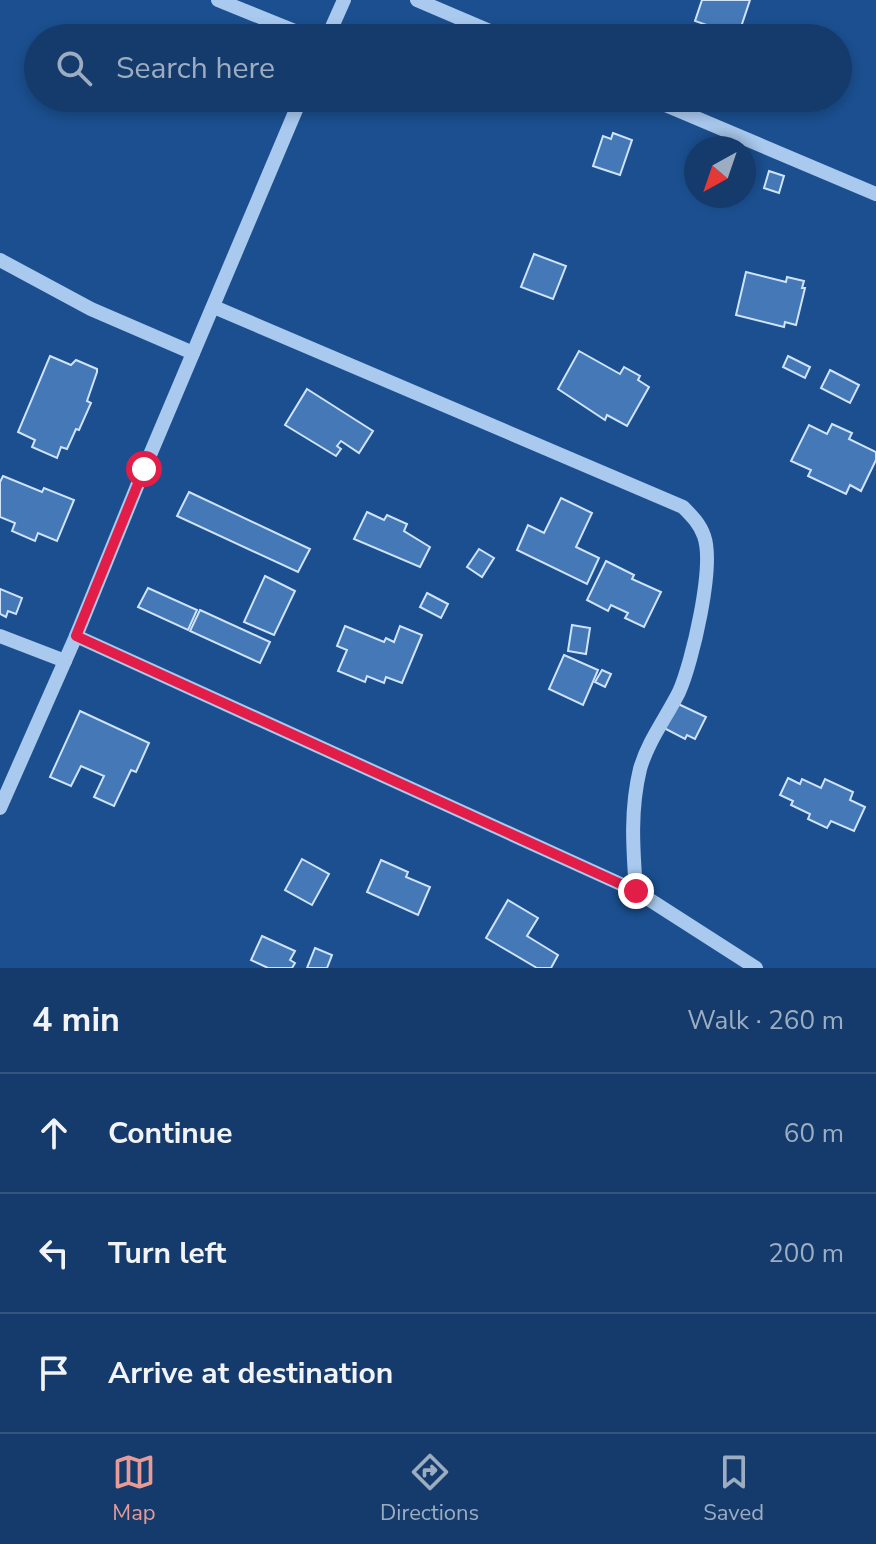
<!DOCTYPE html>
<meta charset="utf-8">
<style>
body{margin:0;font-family:"Nunito Sans",sans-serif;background:#214673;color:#f1f3f6}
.compass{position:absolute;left:684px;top:136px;width:72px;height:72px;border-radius:50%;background:#143b6b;box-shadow:0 4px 12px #0003;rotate:220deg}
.stop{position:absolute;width:24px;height:24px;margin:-18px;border:6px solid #e11d48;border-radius:50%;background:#fff}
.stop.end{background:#e11d48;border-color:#fff;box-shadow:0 2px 8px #0008}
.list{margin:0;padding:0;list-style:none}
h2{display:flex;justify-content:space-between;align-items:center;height:104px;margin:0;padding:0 32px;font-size:34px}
h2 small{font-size:26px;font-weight:400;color:#9dadc1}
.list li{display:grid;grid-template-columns:52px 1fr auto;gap:24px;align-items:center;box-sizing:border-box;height:120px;padding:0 32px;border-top:2px solid #33557e}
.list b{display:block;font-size:30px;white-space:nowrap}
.list em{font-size:26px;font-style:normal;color:#9dadc1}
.icon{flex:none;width:44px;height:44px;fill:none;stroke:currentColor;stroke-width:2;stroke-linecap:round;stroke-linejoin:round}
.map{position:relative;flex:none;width:876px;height:968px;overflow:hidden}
.search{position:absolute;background:#143b6b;box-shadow:0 4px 12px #0003;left:24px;right:24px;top:24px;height:88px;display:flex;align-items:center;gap:20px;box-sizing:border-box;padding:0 28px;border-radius:44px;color:#9dadc1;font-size:30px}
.sheet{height:464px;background:#143b6b}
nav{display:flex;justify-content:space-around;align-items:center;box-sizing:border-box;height:112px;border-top:2px solid #33557e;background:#143b6b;font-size:22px;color:#9dadc1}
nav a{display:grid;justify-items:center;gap:4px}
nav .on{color:#e69b98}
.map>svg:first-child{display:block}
.building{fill:#4478b7;stroke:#cfe3fa;stroke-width:2}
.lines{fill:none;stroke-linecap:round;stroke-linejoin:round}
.minor{stroke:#a9c9ee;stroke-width:14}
.route{stroke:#e11d48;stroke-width:10}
</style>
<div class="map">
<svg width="876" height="968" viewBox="0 0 876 968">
<rect width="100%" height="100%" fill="#1b4f8f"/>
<g class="building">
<path d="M702,0H750L738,36L695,21Z"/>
<path d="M613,133L632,140L620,175L593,166L603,136L611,139Z"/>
<path d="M769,171L784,176L779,193L764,188Z"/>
<path d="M534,254L566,266L553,299L521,287Z"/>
<path d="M746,272L786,282L787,277L804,281L802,288H805L796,325L785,322L784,327L736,315Z"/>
<path d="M579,351L620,374L624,367L640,376L638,380L649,387L627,426L607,415L605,420L558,389Z"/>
<path d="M50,356L71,365L76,360L97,369V372L87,401L91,403L79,430L76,429L67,449L61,447L57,458L32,447L35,440L18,432Z"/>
<path d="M788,356L810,367L805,378L783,367Z"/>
<path d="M830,370L859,385L850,403L821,388Z"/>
<path d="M307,389L373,431L359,453L341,441L337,446L341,449L336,456L285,425Z"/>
<path d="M832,424L852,433L849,439L876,452V460L861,491L850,485L846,494L808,476L811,470L791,461L809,425L827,434Z"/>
<path d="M3,476L42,492L44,488L74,500L57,541L38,533L35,541L12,531L15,523L0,517V482Z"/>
<path d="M189,492L310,549L298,572L177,516Z"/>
<path d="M561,498L592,513L576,547L599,558L587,584L517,550L528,525L544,533Z"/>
<path d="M367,512L384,520L387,515L407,524L404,531L430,547L420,567L354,539Z"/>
<path d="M479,549L494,558L482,577L467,567Z"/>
<path d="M606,561L634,575L632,579L661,592L644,627L625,618L628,613L611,605L608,611L587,600Z"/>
<path d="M265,576L295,591L274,635L244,622Z"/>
<path d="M148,588L197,610L188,630L138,607Z"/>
<path d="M0,589L22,598L16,614L8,611L6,617L0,614Z"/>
<path d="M427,593L448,604L441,618L420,607Z"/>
<path d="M200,610L270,642L260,663L190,631Z"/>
<path d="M572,625L590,628L586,654L568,651Z"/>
<path d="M345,626L384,642L386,638L394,642L400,626L422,635L402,683L386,677L384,683L367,676L365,682L338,671L347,650L337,646Z"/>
<path d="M564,655L598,670L583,705L549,689Z"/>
<path d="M602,670L611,674L605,687L595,682Z"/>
<path d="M674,702L706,717L695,739L687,735L685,739L662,727Z"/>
<path d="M80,711L149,743L136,772L131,770L114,806L94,797L104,776L81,766L71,786L50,777Z"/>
<path d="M788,778L800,784L802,779L821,788L825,779L853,792L850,800L865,807L854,831L831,821L827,828L808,819L810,814L791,805L793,801L780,795Z"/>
<path d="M302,859L329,874L312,905L285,890Z"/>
<path d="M381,860L408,872L406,877L430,887L418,915L367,892Z"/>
<path d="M508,900L538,918L527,936L558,955L551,968H537L486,938Z"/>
<path d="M262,936L295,951L290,960L295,963L292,968H268L251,960Z"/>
<path d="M315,948L332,955L327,968H307Z"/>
</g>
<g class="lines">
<g class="minor">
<path d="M218,0L312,38"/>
<path d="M417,0L506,38"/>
<path d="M327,38L344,0"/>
<path d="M649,98L876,194"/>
<path d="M0,260L91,309L193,353"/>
<path d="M214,307L683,507C692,516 700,524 704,536C715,566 692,663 679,692C666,718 648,741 640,769C630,810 633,849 636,891"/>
<path d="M0,636L65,661"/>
<path d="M76,636L636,891L756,968"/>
<path d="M0,808L76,636L144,469L301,98"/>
</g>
</g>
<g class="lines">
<path class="route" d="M144,469L76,636L636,891"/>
</g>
</svg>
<svg class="compass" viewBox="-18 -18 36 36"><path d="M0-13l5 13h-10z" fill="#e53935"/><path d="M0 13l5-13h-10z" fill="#9dadc1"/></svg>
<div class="stop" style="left:144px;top:469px"></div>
<div class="stop end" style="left:636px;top:891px"></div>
<div class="search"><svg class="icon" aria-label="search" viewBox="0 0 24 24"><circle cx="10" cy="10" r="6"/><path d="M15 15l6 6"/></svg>Search here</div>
</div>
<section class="sheet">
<h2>4 min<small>Walk · 260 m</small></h2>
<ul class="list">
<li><svg class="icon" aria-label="ahead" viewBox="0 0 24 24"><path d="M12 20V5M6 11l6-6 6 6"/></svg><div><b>Continue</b></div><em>60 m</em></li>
<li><svg class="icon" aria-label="left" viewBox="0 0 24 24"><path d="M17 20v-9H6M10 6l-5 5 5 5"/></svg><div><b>Turn left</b></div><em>200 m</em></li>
<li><svg class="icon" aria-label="arrive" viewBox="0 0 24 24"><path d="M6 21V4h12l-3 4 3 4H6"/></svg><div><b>Arrive at destination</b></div></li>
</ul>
</section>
<nav>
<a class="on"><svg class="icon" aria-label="map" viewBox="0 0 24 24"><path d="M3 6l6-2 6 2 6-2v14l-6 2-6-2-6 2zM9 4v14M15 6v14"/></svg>Map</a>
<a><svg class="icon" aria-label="directions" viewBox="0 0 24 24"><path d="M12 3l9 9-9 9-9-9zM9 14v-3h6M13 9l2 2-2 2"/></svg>Directions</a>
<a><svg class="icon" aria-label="saved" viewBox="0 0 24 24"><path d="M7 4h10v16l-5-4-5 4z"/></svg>Saved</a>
</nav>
